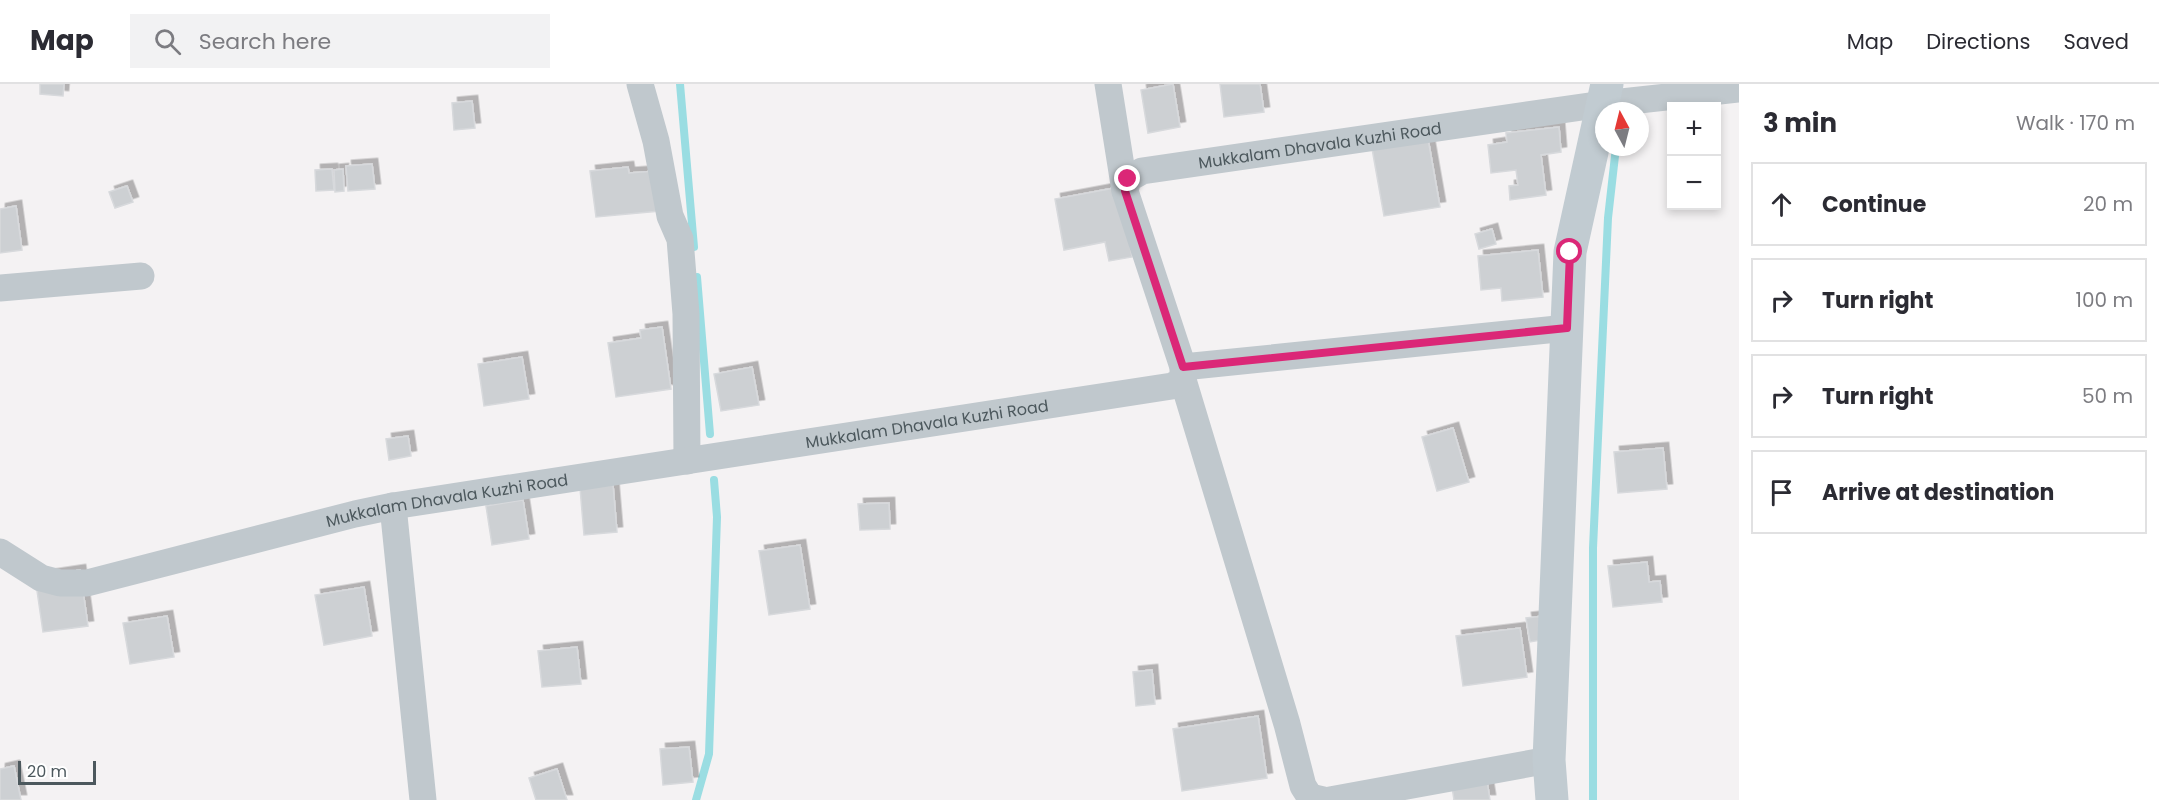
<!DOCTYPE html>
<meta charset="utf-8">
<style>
body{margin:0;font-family:Poppins,sans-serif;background:#f2f2f3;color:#2b2b33}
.controls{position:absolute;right:18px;top:18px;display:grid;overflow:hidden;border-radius:0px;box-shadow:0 3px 9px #0003}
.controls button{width:54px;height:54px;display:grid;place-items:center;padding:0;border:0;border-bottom:2px solid #e1e1e2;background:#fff;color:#2b2b33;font:30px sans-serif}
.compass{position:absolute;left:1595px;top:18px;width:54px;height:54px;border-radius:50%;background:#fff;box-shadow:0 3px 9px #0003;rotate:353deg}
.scale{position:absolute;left:18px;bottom:15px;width:78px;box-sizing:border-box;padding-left:6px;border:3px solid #4c585d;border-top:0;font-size:16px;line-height:21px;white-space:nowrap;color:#4c585d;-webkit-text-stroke:4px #fff;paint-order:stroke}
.stop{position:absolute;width:18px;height:18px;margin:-14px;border:4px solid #db2777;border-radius:50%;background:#fff}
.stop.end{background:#db2777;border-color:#fff;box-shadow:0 2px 6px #0008}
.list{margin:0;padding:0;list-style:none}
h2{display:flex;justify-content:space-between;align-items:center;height:78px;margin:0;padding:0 24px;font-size:26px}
h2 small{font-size:20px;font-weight:400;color:#7c7c81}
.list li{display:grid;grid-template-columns:39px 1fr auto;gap:18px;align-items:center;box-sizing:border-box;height:84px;margin:0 12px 12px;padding:0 12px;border:2px solid #e1e1e2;border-radius:0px}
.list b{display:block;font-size:22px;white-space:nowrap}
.list em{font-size:20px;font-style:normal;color:#7c7c81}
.icon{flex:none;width:33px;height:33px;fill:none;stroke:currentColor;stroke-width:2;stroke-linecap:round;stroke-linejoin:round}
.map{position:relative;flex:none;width:1739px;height:716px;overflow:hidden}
header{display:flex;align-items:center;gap:36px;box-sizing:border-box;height:84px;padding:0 30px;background:#fff;border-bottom:2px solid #e1e1e2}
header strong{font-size:28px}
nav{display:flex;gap:33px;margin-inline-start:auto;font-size:21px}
.search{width:420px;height:54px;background:#f2f2f3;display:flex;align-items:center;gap:15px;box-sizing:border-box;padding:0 21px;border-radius:0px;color:#7c7c81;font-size:22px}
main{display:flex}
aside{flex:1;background:#fff}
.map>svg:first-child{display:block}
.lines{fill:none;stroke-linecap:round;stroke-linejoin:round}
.stream{stroke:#9adde2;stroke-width:8}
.building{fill:#cdd0d3;stroke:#d7d9dc;stroke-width:1.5;filter:url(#shadow)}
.minor{stroke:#c0c8cd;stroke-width:27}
.secondary{stroke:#c1cbd1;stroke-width:33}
.route{stroke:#db2777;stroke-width:8}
.labels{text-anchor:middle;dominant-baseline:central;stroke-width:5;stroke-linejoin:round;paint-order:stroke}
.street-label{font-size:16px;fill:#4c585d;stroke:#fff}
</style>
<header>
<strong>Map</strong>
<div class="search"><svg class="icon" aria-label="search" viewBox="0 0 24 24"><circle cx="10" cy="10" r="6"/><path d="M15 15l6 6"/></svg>Search here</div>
<nav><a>Map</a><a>Directions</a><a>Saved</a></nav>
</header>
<main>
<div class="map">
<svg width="1739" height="716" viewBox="0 0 1739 716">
<defs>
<filter id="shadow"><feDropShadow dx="5.5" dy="-5.5" stdDeviation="0" flood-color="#0004"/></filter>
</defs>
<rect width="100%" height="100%" fill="#f4f2f3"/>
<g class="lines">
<g class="stream">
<path d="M680,0L694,163"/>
<path d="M697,193L710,350"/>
<path d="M696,716L709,670L717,433L714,396"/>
<path d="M1593,716V464L1608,134L1616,63"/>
</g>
</g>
<g class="building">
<path d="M40,0H64L63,12L40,10Z"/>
<path d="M1173,0L1180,43L1148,49L1141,6Z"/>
<path d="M1220,0H1260L1264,28L1224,33Z"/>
<path d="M472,17L475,44L454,46L452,19Z"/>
<path d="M1559,43L1561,68L1541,71L1546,111L1510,116L1509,102L1518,101L1516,86L1491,89L1488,61L1507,58L1506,49Z"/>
<path d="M1427,49L1440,123L1384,132L1371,59Z"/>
<path d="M372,80L375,105L348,107L346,82Z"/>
<path d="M628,83L629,89L656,87L660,127L596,133L590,87Z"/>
<path d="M332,85L334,106L316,107L315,86Z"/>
<path d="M343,85L344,107L335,108L334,86Z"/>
<path d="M127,102L133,118L115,124L109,108Z"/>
<path d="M1120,103L1132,173L1109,177L1105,158L1064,166L1055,115Z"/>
<path d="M16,122L22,166L0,169V125Z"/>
<path d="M1492,145L1496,160L1479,165L1475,150Z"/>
<path d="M1538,166L1543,213L1502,217L1501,204L1481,206L1478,172Z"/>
<path d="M662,243L671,305L616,313L608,259L641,254L640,246Z"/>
<path d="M522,273L529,315L484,322L478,280Z"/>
<path d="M752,283L759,321L721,327L714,290Z"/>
<path d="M1453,344L1469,398L1437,407L1422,353Z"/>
<path d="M408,352L411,372L389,376L386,355Z"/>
<path d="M1663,364L1667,405L1618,409L1614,368Z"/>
<path d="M613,401L617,448L584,451L580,404Z"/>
<path d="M523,416L529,455L492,461L486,422Z"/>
<path d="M889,419L890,445L860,446L858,420Z"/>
<path d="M800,461L810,525L769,531L759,467Z"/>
<path d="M1647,478L1649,498L1660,497L1662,518L1613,523L1608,482Z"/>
<path d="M80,486L88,542L43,548L35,493Z"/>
<path d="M364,503L372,552L324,561L315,511Z"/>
<path d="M167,532L174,573L130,580L123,539Z"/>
<path d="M1544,532L1547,555L1530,558L1526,534Z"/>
<path d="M1520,544L1527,593L1463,602L1456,552Z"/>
<path d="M577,563L581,600L542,603L538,567Z"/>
<path d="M1152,586L1155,620L1136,622L1133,588Z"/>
<path d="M1258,632L1267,694L1182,707L1173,645Z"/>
<path d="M689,663L693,698L663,701L660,665Z"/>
<path d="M14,682L21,716H0V685Z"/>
<path d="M557,685L567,716H536L529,694Z"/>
<path d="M1487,697L1490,716H1453H1454L1452,703Z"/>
</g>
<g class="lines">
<g class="minor">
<path d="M640,0L656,57L670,132L680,155L686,230L687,377"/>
<path d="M1108,0L1125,107"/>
<path d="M0,204L141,192"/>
<path d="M1183,283L1567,244"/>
<path d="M1183,296L1287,640L1303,702L1310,713L1323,716"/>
<path d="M393,422L423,716"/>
<path id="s1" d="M0,468L41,494L60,499H87L355,430L393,422L1172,302L1183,296V283L1125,107L1128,95L1142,87L1603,20L1739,5"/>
<path d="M1330,716L1549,676"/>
</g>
<path class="secondary" d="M1552,716L1549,676L1570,168L1607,0"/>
</g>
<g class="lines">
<path class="route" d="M1128,95L1125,107L1183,283L1567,244L1570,168"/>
</g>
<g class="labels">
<g class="street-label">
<text stroke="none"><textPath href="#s1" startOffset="1618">Mukkalam Dhavala Kuzhi Road</textPath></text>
<text stroke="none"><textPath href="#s1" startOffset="951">Mukkalam Dhavala Kuzhi Road</textPath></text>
<text stroke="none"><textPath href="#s1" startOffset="465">Mukkalam Dhavala Kuzhi Road</textPath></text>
</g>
</g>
</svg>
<div class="controls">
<button>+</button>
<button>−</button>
</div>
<svg class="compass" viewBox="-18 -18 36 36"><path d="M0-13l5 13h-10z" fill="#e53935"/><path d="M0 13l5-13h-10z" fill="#7c7c81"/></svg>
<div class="scale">20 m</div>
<div class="stop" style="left:1570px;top:168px"></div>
<div class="stop end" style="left:1128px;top:95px"></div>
</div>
<aside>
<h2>3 min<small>Walk · 170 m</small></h2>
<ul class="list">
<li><svg class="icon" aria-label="ahead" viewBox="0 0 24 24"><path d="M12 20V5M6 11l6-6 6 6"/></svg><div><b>Continue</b></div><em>20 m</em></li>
<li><svg class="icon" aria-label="right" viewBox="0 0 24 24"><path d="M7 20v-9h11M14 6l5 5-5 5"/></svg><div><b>Turn right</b></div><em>100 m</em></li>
<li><svg class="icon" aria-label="right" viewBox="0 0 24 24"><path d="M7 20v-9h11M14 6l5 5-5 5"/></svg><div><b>Turn right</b></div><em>50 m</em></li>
<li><svg class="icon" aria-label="arrive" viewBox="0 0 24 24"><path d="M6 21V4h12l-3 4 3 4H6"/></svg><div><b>Arrive at destination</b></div></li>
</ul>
</aside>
</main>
